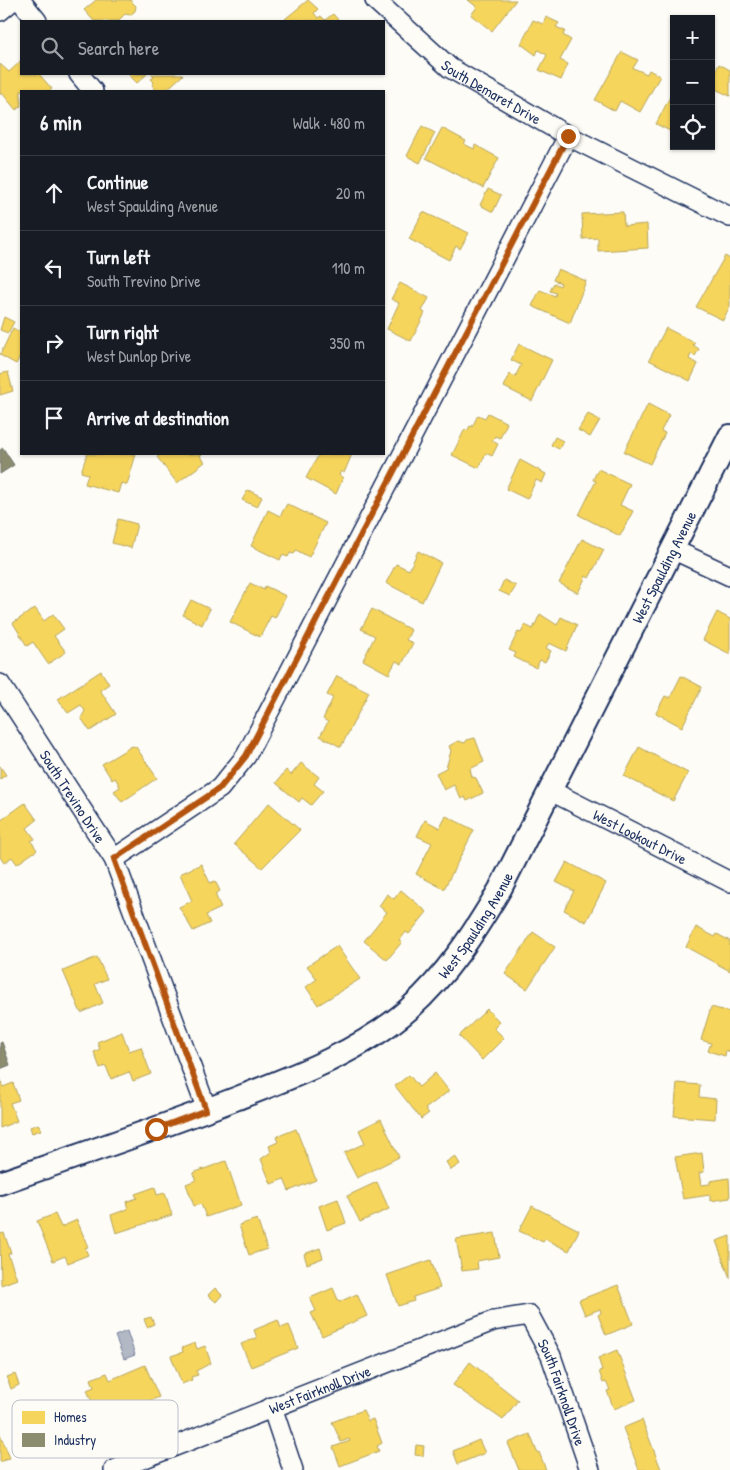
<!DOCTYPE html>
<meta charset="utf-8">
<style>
body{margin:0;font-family:"Patrick Hand",sans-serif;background:#20242c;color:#f1f3f6}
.controls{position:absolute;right:15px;top:15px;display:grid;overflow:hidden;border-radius:0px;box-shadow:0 1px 4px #0004}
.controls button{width:45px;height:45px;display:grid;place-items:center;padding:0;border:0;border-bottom:1px solid #363941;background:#171b24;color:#f1f3f6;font:25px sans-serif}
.stop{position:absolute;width:15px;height:15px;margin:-11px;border:4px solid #b45309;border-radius:50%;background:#fff}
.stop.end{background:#b45309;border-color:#fff;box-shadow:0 1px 5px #0008}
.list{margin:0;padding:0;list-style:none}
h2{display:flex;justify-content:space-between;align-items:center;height:65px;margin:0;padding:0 20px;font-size:21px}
h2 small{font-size:16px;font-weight:400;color:#9ea1a6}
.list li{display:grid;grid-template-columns:32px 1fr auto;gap:15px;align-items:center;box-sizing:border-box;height:75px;padding:0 20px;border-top:1px solid #363941}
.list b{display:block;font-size:19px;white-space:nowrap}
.list p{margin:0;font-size:16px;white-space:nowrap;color:#9ea1a6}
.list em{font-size:16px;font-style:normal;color:#9ea1a6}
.icon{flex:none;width:28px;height:28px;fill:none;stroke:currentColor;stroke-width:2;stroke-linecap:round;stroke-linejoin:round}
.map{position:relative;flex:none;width:730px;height:1470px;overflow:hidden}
.search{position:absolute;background:#171b24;box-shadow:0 1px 4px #0004;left:20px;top:20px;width:365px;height:55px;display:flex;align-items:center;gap:12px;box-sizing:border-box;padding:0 18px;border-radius:0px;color:#9ea1a6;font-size:19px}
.panel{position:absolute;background:#171b24;box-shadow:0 1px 4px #0004;left:20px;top:90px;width:365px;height:365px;border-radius:0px}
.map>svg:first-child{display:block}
.water{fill:#b3b8c5;stroke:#76819c}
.homes{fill:#f6d55c;stroke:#b4a35d}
.industry{fill:#8c8c6e;stroke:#6a7069}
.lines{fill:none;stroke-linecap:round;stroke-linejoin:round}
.minor-casing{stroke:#1b2f5e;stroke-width:22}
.tertiary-casing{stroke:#1b2f5e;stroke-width:26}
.minor{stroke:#fdfcf7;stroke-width:19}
.tertiary{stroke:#fdfcf7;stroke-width:22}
.route{stroke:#b45309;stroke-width:6}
.labels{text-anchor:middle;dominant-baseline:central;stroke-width:5;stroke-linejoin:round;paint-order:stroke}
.street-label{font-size:15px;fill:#1b2f5e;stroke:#fdfcf7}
.key{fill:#fdfcf7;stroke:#b9bec9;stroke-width:1}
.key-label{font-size:14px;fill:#1b2f5e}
</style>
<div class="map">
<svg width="730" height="1470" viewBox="0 0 730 1470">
<rect width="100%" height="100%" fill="#fdfcf7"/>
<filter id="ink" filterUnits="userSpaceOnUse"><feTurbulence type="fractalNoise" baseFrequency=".02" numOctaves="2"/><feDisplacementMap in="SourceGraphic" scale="10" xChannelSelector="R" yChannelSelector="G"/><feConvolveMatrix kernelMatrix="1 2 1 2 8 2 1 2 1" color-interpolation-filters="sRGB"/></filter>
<g filter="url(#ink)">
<path class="water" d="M127,1331L135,1355L124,1359L115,1336Z"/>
<g class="homes">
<path d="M96,0H130L136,6L135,11L130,15L125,14L118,21H94L84,10Z"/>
<path d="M308,0L318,9L314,13L318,18L321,16L325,20L333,14L339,21H287L285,19Z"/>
<path d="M468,0H516L492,31L471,15L477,7Z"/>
<path d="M546,17L559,23L556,27L565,31L563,35L571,40L560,60L568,64L561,80L539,70L547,55L538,50L536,55L521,44L533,20L543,24Z"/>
<path d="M622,52L638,60L633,68L647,74L649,70L660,76L640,112L620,101L615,111L595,100Z"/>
<path d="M21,61V74H39L52,89L49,91H21V106L16,110L2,93L0,95V64L9,72Z"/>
<path d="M719,64L730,70V96L711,87V80Z"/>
<path d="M128,74H147L137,83Z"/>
<path d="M151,74H182L183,75L165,91H157L152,85L154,82L151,79L154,77Z"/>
<path d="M671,95L674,96V133L656,124Z"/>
<path d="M422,126L435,133L420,163L407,156Z"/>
<path d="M442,128L466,141L464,144L474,149L475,145L499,158L483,188L426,158Z"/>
<path d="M488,189L501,195L493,212L480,205Z"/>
<path d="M423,212L469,233L460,249L456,246L449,260L409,239Z"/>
<path d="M623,212L624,226L647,224L648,248L598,251V238L583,239L582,214Z"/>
<path d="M725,256L730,259V306L723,320L696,307Z"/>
<path d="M558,269L586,281L570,323L532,306L540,290L555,296L556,293L550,291L554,283L560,286L561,283L553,280Z"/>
<path d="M400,283L429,298L422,311L425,313L411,341L387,329L399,303L391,299Z"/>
<path d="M4,317L14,322L8,333L0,330Z"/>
<path d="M13,328L21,333V355L16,364L0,355Z"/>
<path d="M666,328L695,343L693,345L699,349L695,356L691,354L689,359L698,364L690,381L649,360Z"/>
<path d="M519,344L552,360L532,401L504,387L510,374L515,377L521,365L511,360Z"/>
<path d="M8,372L13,391L0,395V374Z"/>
<path d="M648,404L669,415L661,431L665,433L650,464L624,452Z"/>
<path d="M488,413L507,423L500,438L495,436L492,441L498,444L492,456L486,453L479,468L452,455L465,429L467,431L470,426L472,427L478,415L485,418Z"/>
<path d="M588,414L600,420L590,437L578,430Z"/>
<path d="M555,437L563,441L559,449L551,445Z"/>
<path d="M87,454H136L127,485L121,483L118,493L85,484L88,474L81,472Z"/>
<path d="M162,454H202L200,456L205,462L177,483L157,457Z"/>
<path d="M319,454H352L344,473L341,471L339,475L343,478L336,494L306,478Z"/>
<path d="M520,460L546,474L542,483L536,480L527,499L506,489Z"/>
<path d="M598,469L630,484L620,505L633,511L620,536L579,515L596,481L593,480Z"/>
<path d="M248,490L262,497L257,507L242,500Z"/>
<path d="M287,504L326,523L309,557L296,550L294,554L290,553L288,557L282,555L280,560L251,546L268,510L280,516Z"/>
<path d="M118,519L137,524L131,548L112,543Z"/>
<path d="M582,539L604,550L589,578L586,576L578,593L559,583Z"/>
<path d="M418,551L441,563L422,602L386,583L396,564L409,570Z"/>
<path d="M504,580L516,586L510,596L499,591Z"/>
<path d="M250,583L264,590L265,586L286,596L275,618L271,616L260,637L230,622Z"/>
<path d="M191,600L210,609L202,625L183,615Z"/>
<path d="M35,608L44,621L53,614L64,629L54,636L66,652L48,664L33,642L27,646L13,623Z"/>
<path d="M372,609L411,630L406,640L413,643L402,664L396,661L389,674L363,660L375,636L361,629Z"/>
<path d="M717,612L730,619V654L703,640Z"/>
<path d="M540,614L557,625L561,617L577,625L566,651L549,643L546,648L551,651L545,662L540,660L536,668L514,657L516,653L509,650L518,632L521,633L525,625L533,629Z"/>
<path d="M101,671L109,684L100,690L116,714L90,731L81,718L85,711L81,705L68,713L58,699Z"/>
<path d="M337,676L369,692L341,747L320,736L328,722L323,719L333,698L327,695Z"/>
<path d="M681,676L702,687L682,727L656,713L665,696L670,698Z"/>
<path d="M475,738L484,762L470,769L472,777L476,778L483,793L467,801L465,797L461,799L454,785L444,790L436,773L446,768L451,751L449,746L458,741L465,743L467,740Z"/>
<path d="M132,746L136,747L157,778L122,802L114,791L120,787L117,781L115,778L112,780L102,764Z"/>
<path d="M639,747L688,773L673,801L624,776Z"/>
<path d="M301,763L319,777L314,784L323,791L311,805L302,798L299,802L276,783L286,770L291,775Z"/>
<path d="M0,766L6,775L0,779Z"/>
<path d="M25,803L37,820L27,828L35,839L31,841L37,850L17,864L12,857L4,863L0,857V821Z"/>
<path d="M269,803L300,830L262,868L234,844Z"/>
<path d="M446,816L474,830L444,889L416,874L432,843L417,836L425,820L440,828Z"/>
<path d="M567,862L606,883L586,922L564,910L574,891L556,882Z"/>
<path d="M201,864L210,883L215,881L220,891L215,894L221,908L206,915L210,923L193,931L179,907L192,901L180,874Z"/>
<path d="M401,890L427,912L409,934L406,932L399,941L402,942L387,960L364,941L387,912L379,906L387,894L394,899Z"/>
<path d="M696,927L715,937L717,934L730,941V971L686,947Z"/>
<path d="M533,932L555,947L527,989L505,974Z"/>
<path d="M337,946L360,979L318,1005L306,987L317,979L307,966Z"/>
<path d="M97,957L107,979L95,984L103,1003L81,1013L63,971Z"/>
<path d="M711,1007L730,1012V1052L726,1050L725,1056L708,1051L711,1043L701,1040Z"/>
<path d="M487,1009L500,1022L494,1028L504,1038L482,1060L459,1036Z"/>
<path d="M122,1032L129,1051L141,1047L151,1074L133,1081L129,1072L111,1079L106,1066L100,1068L94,1052L100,1049L97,1042Z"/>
<path d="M435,1073L449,1091L425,1109L429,1113L421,1119L395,1086L409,1075L419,1087Z"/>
<path d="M0,1078L3,1087L13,1083L19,1100L10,1103L17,1121L0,1128Z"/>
<path d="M677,1083L700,1085L699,1097L716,1099L715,1119L674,1116Z"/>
<path d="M381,1119L399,1157L357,1178L344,1153L365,1143L359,1130Z"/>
<path d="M39,1124L41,1130L32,1133L30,1127Z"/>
<path d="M296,1129L316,1180L289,1191L284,1179L271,1184L261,1159L271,1152L269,1146L278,1142L276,1137Z"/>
<path d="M702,1153L704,1172L699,1173L701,1185L710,1184V1181L729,1178L730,1198L710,1201V1195L683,1199L675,1157Z"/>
<path d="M455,1156L460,1164L451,1170L446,1162Z"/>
<path d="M226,1161L241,1205L206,1217L201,1204L194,1206L186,1184L196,1180L193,1173Z"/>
<path d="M377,1182L389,1209L360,1222L347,1196Z"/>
<path d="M155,1187L157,1195L165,1193L172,1215L116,1233L111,1215L128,1209L126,1202L137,1198L135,1194Z"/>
<path d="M338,1199L346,1223L327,1230L319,1206Z"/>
<path d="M532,1206L579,1230L569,1251L545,1239L543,1242L519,1231Z"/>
<path d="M55,1214L61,1227L77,1220L88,1247L85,1248L88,1255L68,1263L65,1256L53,1261L37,1221Z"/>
<path d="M257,1219L267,1249L249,1255L239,1225Z"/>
<path d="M4,1233L11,1253L8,1254L17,1279L1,1285L0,1234Z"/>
<path d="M495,1233L499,1257L477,1261L478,1269L462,1271L456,1239Z"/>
<path d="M730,1236V1278L716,1241Z"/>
<path d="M320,1248L323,1258L307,1264L304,1254Z"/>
<path d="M431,1260L440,1288L413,1297L414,1301L398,1306L387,1275Z"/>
<path d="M618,1285L633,1324L606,1335L598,1315L601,1313L600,1309L585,1315L579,1300Z"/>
<path d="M215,1288L222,1295L216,1302L208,1295Z"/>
<path d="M333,1288L339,1302L357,1294L367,1316L322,1336L311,1313L316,1311L310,1298Z"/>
<path d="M151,1317L154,1324L147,1327L144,1319Z"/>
<path d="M278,1320L281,1328L289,1325L298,1348L251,1367L241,1344L257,1338L254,1330Z"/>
<path d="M195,1343L197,1349L205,1346L211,1363L196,1371L198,1375L191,1377L192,1380L182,1384L171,1356L183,1352L182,1348Z"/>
<path d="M617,1350L636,1400L614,1409L607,1391L610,1390L606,1382L603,1383L599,1371L602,1370L598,1358Z"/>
<path d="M470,1362L518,1400L503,1420L453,1385Z"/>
<path d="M145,1365L159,1397L135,1407L133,1403L126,1406L128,1411L100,1422L87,1390L94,1387L91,1379L107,1373L110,1380Z"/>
<path d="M15,1374L19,1385L11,1389L7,1377Z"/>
<path d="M363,1410L368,1421L373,1419L382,1443L377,1446L379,1451L340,1466L333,1447L350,1441L349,1439L341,1442L332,1422Z"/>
<path d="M642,1420L661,1469L658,1470H639L623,1428Z"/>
<path d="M0,1434L10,1458L0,1462Z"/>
<path d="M530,1434L537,1452H539L546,1470H519L508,1443Z"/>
<path d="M479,1440L485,1453L458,1464L453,1451Z"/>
<path d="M416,1445L424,1446L423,1456L415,1455Z"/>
</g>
<g class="industry">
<path d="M3,448L14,465L0,474V450Z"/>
<path d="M2,1042L10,1065L0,1069V1043Z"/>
</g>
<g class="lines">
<defs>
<g id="minor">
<path d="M20,0L37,21"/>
<path id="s1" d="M375,0L450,68L568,136L730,217"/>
<path d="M0,11L13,0"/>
<path d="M79,74L93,91"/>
<path d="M672,549L730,576"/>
<path id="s2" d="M0,684L114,859L207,1110"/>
<path id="s3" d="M551,791L730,882"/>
<path d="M114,859L220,788L246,756L568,136"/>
<path d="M272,1407L293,1470"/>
<path id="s4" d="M114,1470L493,1321L529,1315L551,1356L590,1470"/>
</g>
<g id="tertiary">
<path id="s5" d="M0,1183C79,1155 158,1129 235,1099C295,1076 360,1052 409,1009C447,975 474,933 500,889L730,436"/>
</g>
</defs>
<use href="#minor" class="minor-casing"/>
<use href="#tertiary" class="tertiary-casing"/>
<use href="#minor" class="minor"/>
<use href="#tertiary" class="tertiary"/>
</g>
</g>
<g class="lines" filter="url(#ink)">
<path class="route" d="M156,1129L206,1110L114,859L220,788L246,756L568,136"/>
</g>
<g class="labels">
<g class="street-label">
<text stroke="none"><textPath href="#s1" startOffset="149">South Demaret Drive</textPath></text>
<text stroke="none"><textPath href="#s5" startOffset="959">West Spaulding Avenue</textPath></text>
<text stroke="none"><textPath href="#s2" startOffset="134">South Trevino Drive</textPath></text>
<text stroke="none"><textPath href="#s3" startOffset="100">West Lookout Drive</textPath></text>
<text stroke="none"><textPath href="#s5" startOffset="554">West Spaulding Avenue</textPath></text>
<text stroke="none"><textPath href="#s4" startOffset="221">West Fairknoll Drive</textPath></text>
<text stroke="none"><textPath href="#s4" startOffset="528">South Fairknoll Drive</textPath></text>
</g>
</g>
<rect x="12" y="1400" width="166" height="58" rx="8" class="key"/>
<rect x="22" y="1411" width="23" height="13" fill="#f6d55c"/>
<rect x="22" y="1433" width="23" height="14" fill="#8c8c6e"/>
<g class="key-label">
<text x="54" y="1422">Homes</text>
<text x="54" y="1445">Industry</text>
</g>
</svg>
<div class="controls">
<button>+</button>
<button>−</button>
<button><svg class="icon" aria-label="locate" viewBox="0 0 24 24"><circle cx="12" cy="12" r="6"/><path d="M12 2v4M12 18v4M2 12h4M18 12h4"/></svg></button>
</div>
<div class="stop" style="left:156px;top:1129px"></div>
<div class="stop end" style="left:568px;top:136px"></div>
<div class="search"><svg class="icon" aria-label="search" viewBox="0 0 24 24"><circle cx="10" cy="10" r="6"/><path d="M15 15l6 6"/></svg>Search here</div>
<section class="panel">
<h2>6 min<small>Walk · 480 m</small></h2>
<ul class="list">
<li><svg class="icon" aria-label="ahead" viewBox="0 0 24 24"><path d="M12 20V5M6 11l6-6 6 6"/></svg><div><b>Continue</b><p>West Spaulding Avenue</p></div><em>20 m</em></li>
<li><svg class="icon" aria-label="left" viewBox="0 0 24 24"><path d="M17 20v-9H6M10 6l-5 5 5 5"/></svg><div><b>Turn left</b><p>South Trevino Drive</p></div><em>110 m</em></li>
<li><svg class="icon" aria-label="right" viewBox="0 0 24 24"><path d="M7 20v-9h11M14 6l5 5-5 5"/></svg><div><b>Turn right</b><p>West Dunlop Drive</p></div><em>350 m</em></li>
<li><svg class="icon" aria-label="arrive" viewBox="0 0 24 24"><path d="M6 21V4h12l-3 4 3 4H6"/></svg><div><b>Arrive at destination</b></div></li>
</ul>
</section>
</div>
